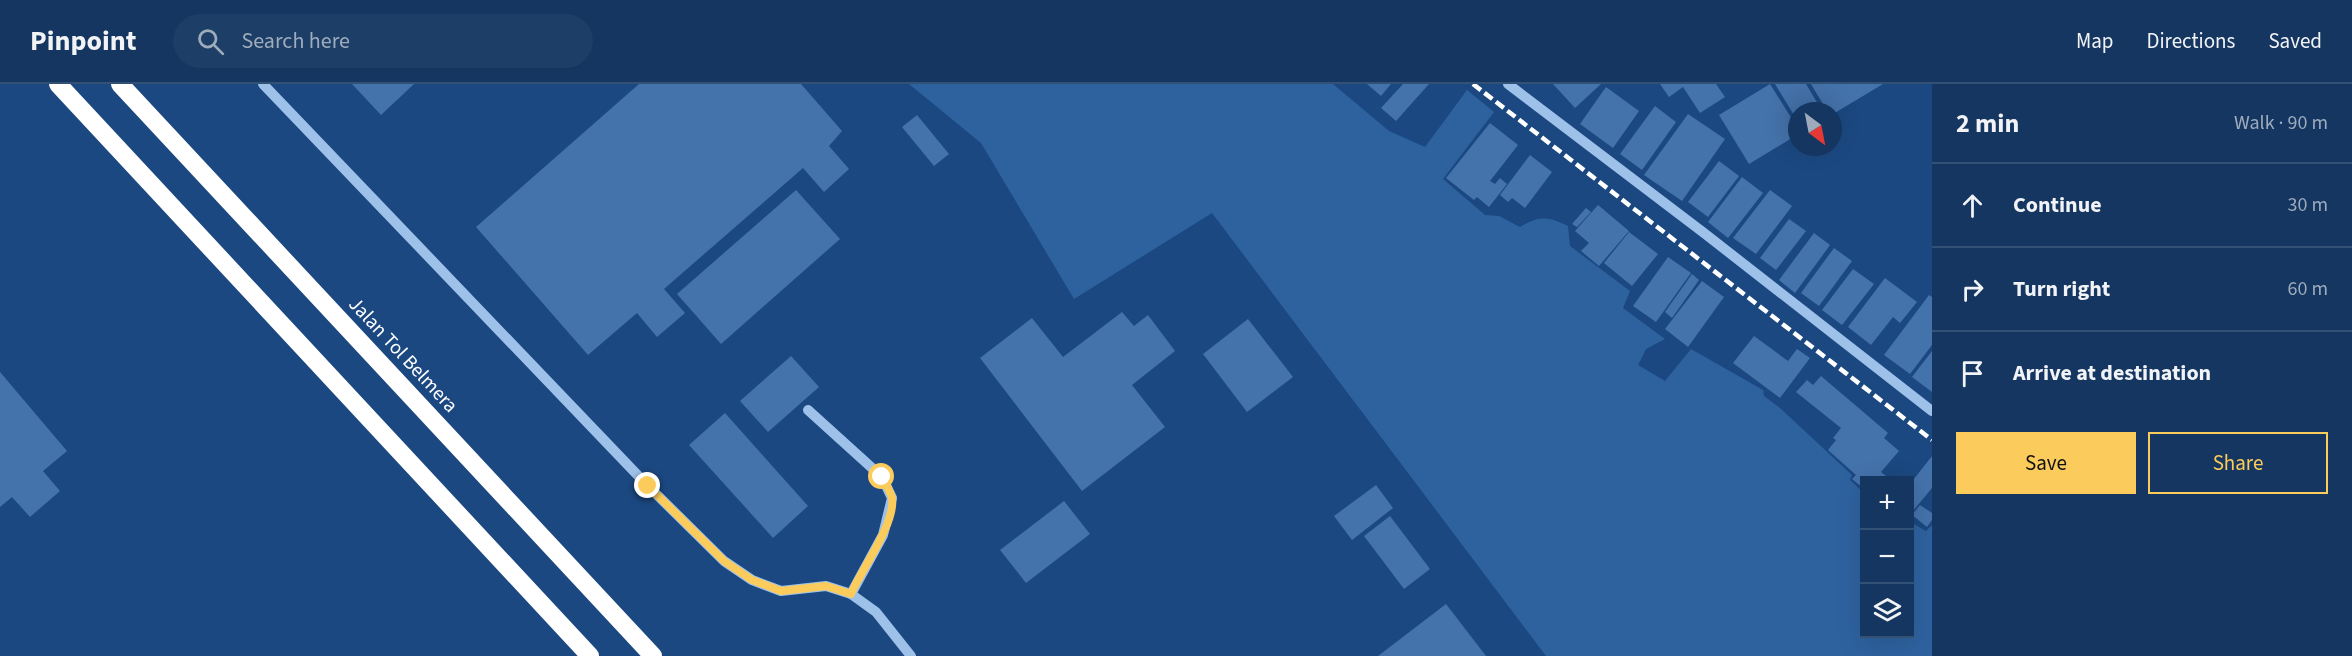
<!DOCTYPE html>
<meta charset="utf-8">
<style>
body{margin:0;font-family:"Source Sans 3",sans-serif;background:#1d3e66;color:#f1f3f6}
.controls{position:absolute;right:18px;bottom:18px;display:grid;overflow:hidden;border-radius:0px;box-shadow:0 6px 24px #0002}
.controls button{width:54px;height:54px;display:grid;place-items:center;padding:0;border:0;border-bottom:2px solid #335075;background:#143660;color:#f1f3f6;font:30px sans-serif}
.compass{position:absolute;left:1788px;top:18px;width:54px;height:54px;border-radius:50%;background:#143660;box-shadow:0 6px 24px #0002;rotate:148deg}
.stop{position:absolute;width:18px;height:18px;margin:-14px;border:4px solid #fbcb5b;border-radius:50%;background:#fff}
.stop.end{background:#fbcb5b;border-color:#fff;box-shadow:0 2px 6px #0008}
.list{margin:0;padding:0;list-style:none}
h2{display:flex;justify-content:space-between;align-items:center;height:78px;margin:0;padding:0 24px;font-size:26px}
h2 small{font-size:20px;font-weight:400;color:#9dabbd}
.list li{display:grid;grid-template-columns:39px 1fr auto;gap:18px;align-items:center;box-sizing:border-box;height:84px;padding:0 24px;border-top:2px solid #335075}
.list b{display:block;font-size:22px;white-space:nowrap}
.list em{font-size:20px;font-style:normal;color:#9dabbd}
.actions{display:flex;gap:12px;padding:18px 24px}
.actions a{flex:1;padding:14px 0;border:2px solid #fbcb5b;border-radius:0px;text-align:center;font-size:21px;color:#fbcb5b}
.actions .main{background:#fbcb5b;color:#111}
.icon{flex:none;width:33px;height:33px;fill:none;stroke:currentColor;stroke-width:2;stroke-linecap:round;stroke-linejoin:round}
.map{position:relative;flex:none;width:1932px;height:572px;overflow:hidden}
header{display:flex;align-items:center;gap:36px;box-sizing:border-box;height:84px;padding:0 30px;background:#143660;border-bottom:2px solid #335075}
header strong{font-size:28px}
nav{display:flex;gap:33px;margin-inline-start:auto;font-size:21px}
.search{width:420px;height:54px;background:#1d3e66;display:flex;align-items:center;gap:15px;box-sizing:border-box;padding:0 21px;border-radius:33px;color:#9dabbd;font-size:22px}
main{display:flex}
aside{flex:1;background:#143660}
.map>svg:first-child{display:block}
.green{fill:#2e629f}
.building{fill:#4472aa}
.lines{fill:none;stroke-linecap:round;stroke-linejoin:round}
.minor{stroke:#9ec1ea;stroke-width:10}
.highway{stroke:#fff;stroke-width:18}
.rail{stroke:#fff;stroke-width:4.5;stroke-dasharray:10 4.5;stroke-linecap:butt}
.route{stroke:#fbcb5b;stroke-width:8}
.labels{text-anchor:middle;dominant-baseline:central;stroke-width:5;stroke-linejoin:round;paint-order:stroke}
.street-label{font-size:20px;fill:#fff;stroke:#1b4880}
</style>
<header>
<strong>Pinpoint</strong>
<div class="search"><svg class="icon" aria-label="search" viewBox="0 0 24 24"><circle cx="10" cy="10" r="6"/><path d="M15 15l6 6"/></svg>Search here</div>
<nav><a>Map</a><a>Directions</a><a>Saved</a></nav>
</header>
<main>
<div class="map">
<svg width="1932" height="572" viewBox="0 0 1932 572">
<rect width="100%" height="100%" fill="#1b4880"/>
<path class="green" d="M909,0H1333L1389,47L1425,63L1467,6L1494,28L1443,95L1485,131L1499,132L1520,143C1539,132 1547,132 1568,142L1570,162L1630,207L1623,224L1665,255L1646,265L1638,281L1665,297L1691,265L1763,306L1764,312L1780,324L1852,391L1850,396L1864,409V550H1910V438L1926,447L1932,441V572H1546L1212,129L1074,215L981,59Z"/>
<g class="building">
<path d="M352,0H414L381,31Z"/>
<path d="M639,0H801L842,47L829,62L849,85L824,108L803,84L664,205L685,229L657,253L637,229L588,271L476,143Z"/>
<path d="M1367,0H1391L1381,12Z"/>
<path d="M1403,0H1429L1396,37L1381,24Z"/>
<path d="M1553,0H1601L1575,24Z"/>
<path d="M1660,0H1716L1725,13L1700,29L1683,3L1669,13Z"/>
<path d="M1770,0L1797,43V51L1749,80L1719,31Z"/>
<path d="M1775,0H1806L1822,27H1797V36Z"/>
<path d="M1811,0H1883L1833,30V27H1827Z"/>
<path d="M1606,3L1639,27L1613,64L1580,40Z"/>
<path d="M1655,22L1676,38L1642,86L1620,70Z"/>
<path d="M1688,30L1725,55L1682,117L1644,91Z"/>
<path d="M917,31L949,70L934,82L902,43Z"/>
<path d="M1490,39L1518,61L1490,97L1495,100L1500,94L1507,100L1489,123L1477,113L1474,116L1446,94Z"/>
<path d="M1530,71L1552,88L1525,124L1512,114L1508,118L1500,111Z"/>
<path d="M1719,77L1739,92L1708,133L1688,118Z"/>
<path d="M1742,93L1763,109L1728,154L1708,138Z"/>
<path d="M796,106L840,155L721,260L677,210Z"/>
<path d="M1770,106L1792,122L1756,170L1733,154Z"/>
<path d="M1598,121L1629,147L1599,182L1581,167L1589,159L1575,147Z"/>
<path d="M1586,124L1591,128L1577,143L1572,140Z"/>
<path d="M1789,135L1806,147L1776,186L1760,174Z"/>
<path d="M1629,148L1658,170L1632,202L1604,179Z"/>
<path d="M1814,149L1830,161L1795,209L1779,196Z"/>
<path d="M1834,164L1852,177L1819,222L1801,209Z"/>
<path d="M1668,173L1691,189L1656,238L1633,222Z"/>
<path d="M1853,185L1874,200L1842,241L1822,226Z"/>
<path d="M1692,190L1699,196L1672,234L1665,228Z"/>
<path d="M1885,194L1917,218L1900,239L1893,233L1871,261L1848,243Z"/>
<path d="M1702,197L1724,213L1688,263L1665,245Z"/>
<path d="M1929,211L1932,213V261L1910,290L1884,271Z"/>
<path d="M1122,228L1134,242L1148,231L1175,267L1132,301L1165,343L1082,407L980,274L1032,234L1063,273Z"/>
<path d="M1248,235L1293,293L1247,328L1203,270Z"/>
<path d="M1754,252L1788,277L1797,265L1810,274L1780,314L1733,279Z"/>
<path d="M1932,267V308L1912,293Z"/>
<path d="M791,272L819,303L768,348L740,317Z"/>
<path d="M0,288L67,367L43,387L60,407L30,433L12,413L0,423Z"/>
<path d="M1821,292L1888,349L1884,354L1899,367L1881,388L1891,396H1864V405L1852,395L1856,391L1828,366L1836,356L1833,354L1841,344L1796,308L1807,296L1813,301Z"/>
<path d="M725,329L808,422L773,454L689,361Z"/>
<path d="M1932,372V404L1913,427L1910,425V400Z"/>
<path d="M1376,401L1393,424L1352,456L1334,432Z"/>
<path d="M1064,417L1090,450L1026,499L1000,466Z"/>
<path d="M1920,421L1932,429V436L1927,443L1912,431Z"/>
<path d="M1390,432L1430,485L1404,505L1364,452Z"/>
<path d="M1446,520L1486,572H1378Z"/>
</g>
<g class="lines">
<g class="minor">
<path d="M263,0L648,402L724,477L752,496L781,507L826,502L851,510L876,528L911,572"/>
<path d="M1508,0L1704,149L1932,327"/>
<path d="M808,326L882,393L892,414L883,451L851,510"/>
</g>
<g class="highway">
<path d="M58,0L590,572"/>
<path d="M120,0L653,572"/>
</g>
<path class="rail" d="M1473,0L1932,356"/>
</g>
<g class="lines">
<path class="route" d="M648,402L724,477L752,496L781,507L826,502L851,510C861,486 896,439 892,414C891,408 885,399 882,393"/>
</g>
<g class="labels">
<g class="street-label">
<text transform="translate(403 271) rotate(47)">Jalan Tol Belmera</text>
</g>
</g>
</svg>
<div class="controls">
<button>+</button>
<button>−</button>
<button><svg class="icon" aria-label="layers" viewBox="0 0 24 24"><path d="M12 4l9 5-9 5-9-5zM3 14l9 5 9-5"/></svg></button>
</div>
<svg class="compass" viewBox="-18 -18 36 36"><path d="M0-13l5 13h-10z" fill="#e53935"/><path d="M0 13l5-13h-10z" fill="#9dabbd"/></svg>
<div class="stop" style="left:882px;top:393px"></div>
<div class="stop end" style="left:648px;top:402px"></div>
</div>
<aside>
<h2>2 min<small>Walk · 90 m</small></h2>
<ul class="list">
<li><svg class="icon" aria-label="ahead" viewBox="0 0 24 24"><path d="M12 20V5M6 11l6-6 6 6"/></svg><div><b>Continue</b></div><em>30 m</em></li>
<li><svg class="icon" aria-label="right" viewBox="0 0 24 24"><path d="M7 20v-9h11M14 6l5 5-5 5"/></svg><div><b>Turn right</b></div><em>60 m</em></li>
<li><svg class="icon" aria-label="arrive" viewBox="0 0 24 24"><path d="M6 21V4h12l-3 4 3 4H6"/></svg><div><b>Arrive at destination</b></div></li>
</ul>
<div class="actions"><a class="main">Save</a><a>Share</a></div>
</aside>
</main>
